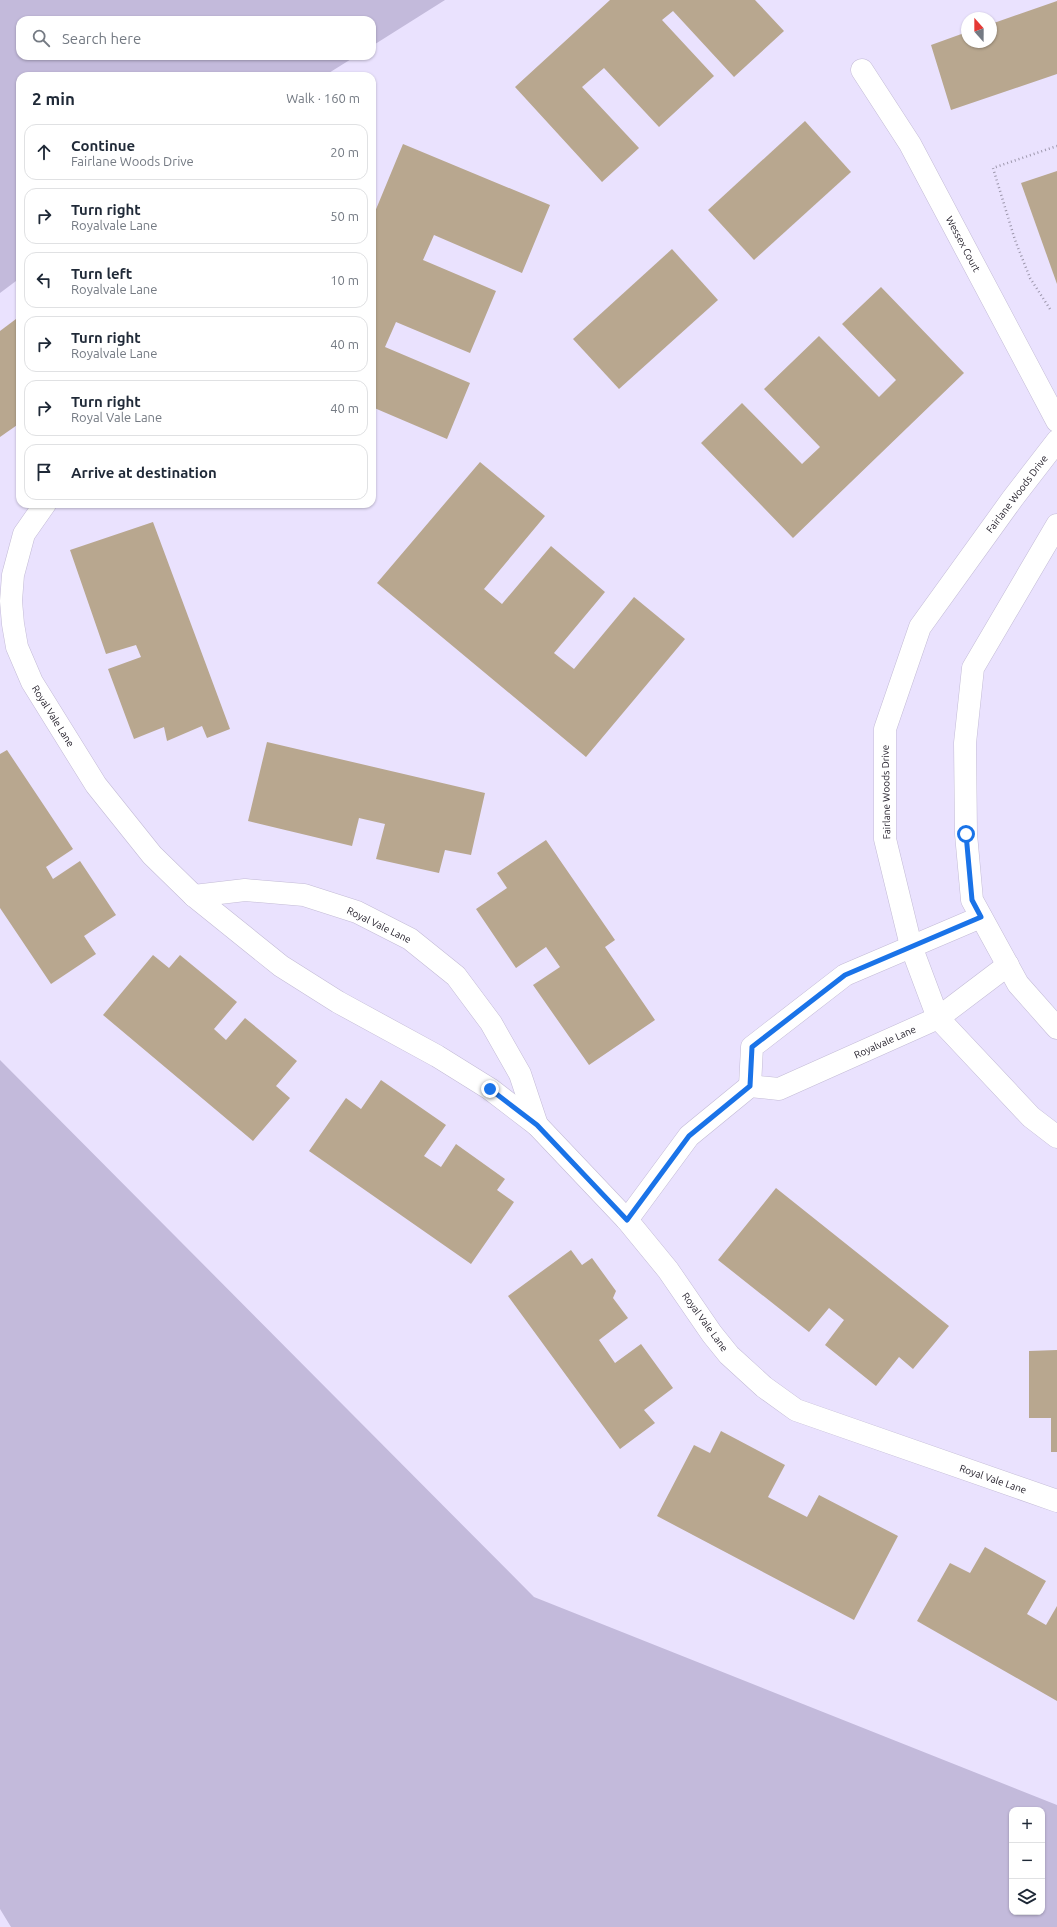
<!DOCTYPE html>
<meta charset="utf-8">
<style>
body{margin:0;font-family:Ubuntu,sans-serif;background:#f6f6f7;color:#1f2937}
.controls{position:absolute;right:12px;bottom:12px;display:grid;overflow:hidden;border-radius:8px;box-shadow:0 1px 3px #0004}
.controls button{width:36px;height:36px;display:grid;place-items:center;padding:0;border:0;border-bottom:1px solid #e0e1e3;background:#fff;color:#1f2937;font:20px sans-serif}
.compass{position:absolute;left:961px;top:12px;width:36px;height:36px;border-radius:50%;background:#fff;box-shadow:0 1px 3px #0004;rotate:339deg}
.stop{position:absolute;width:12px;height:12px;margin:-9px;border:3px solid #1a73e8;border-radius:50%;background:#fff}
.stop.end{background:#1a73e8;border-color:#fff;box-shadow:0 1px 4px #0008}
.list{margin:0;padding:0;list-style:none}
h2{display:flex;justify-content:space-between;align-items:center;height:52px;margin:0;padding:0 16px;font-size:17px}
h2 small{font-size:13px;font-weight:400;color:#747a83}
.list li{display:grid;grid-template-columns:26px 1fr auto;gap:12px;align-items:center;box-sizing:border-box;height:56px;margin:0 8px 8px;padding:0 8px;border:1px solid #e0e1e3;border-radius:12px}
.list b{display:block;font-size:15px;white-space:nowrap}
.list p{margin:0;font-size:13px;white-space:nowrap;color:#747a83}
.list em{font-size:13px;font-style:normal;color:#747a83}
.icon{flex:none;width:22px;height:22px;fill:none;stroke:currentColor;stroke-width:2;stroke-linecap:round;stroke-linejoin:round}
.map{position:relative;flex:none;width:1057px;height:1927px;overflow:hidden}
.search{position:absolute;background:#fff;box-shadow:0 1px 3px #0004;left:16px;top:16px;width:360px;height:44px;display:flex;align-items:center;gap:10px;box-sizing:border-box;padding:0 14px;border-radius:12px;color:#747a83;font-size:15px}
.panel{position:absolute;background:#fff;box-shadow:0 1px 3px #0004;left:16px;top:72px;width:360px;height:436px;border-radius:12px}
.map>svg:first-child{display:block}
.green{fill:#c3badb;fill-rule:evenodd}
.building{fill:#b8a78f}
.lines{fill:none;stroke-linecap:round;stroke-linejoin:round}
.street-casing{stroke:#c3bbd6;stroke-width:23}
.path{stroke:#9d97ac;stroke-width:2.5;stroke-dasharray:1 3;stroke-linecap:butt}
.street{stroke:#fff;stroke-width:22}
.route{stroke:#1a73e8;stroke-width:5}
.labels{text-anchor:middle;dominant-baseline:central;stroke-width:4;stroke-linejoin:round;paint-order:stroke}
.street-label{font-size:10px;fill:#26222d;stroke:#fff}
</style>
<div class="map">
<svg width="1057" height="1927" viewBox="0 0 1057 1927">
<rect width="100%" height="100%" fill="#eae2fe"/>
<g class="green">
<path d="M0,0H445L372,46V20H20V56H356L324,76H20V278L0,293Z"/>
<path d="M0,1060L534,1597L1057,1805V1927H11L0,1909ZM1012,1810H1042V1912H1012Z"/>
</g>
<g class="building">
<path d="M610,0H755L784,31L734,77L673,11L662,20L714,76L659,127L604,68L582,87L639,148L602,182L515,87Z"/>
<path d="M1057,1V74L951,110L931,45L967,32V42H991V24Z"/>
<path d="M805,121L851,172L754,260L708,210Z"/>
<path d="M403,144L550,205L522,273L434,235L423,260L496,291L470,353L396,322L385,347L470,383L447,439L372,407V219Z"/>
<path d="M1057,171V284L1021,183Z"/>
<path d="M672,249L718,300L619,389L573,339Z"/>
<path d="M881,287L964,373L793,538L701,443L742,403L802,464L820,447L764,389L819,336L879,397L896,380L842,324Z"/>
<path d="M20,316V423L0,437V331Z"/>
<path d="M480,462L545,516L484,589L502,604L551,546L605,592L554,653L574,669L634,597L685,639L586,757L377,583Z"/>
<path d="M153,522L230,729L207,738L202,726L167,741L164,727L134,739L108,669L141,657L136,645L106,654L70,550Z"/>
<path d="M267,742L485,793L471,855L445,850L439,873L376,859L385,824L359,818L352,846L248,821Z"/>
<path d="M7,750L73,849L46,867L53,879L80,861L116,915L84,936L96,954L51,984L0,908V754Z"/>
<path d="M546,840L615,940L605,947L655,1020L589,1065L533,985L560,967L546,947L516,968L476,909L507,888L497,873Z"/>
<path d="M153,955L169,968L180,955L237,1002L214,1029L226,1040L245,1018L297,1061L276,1086L290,1098L253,1141L103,1015Z"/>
<path d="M381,1080L446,1125L424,1156L441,1167L456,1144L505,1179L497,1190L514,1202L471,1264L309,1151L346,1098L361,1109Z"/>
<path d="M776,1188L949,1326L913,1369L899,1357L876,1386L825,1345L844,1320L829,1308L809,1332L718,1260Z"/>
<path d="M571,1250L582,1265L592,1258L616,1291L613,1298L628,1318L599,1340L615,1363L641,1344L673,1388L644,1410L655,1423L620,1449L508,1296Z"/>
<path d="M1057,1350V1452H1051V1418H1029V1351Z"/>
<path d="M721,1431L785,1465L768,1497L807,1517L819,1495L898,1536L854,1620L657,1516L694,1445L710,1453Z"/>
<path d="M985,1547L1046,1581L1027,1614L1046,1625L1057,1606V1701L917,1621L950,1563L970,1573Z"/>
</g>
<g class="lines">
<defs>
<g id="street">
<path d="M862,70L910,144L1057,421"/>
<path d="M1057,441L1013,498L920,627L885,729V839L911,946L938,1018L1031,1117L1057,1137"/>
<path d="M45,504L24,534L13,575L11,601L13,624L17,647L32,682L96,785L152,855L194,896L281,966L338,1002L437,1056L490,1089L537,1125L627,1220L668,1270L712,1334L729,1355L764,1387L796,1410L1057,1501"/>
<path d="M1057,525L973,668L965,743L966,834L972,900L1018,984L1057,1028"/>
<path d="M194,896L245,890L304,895L357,912L410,939L456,976L491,1023L520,1074L537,1125"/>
<path d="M750,1086L752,1047L845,975L981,917"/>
<path d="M627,1220L689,1136L750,1086L779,1089L938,1018L1008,965"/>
</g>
</defs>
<use href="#street" class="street-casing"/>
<path class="path" d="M1050,309L1030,278L1015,240L993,168L1057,146"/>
<use href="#street" class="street"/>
</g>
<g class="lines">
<path class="route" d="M490,1089L537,1125L627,1220L689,1136L750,1086L752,1047L845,975L981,917L972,900L966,834"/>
</g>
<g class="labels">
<g class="street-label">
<text transform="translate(963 244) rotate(62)">Wessex Court</text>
<text transform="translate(1017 494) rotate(-53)">Fairlane Woods Drive</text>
<text transform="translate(53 716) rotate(58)">Royal Vale Lane</text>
<text transform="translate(886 792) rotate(-91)">Fairlane Woods Drive</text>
<text transform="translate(379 925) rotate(26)">Royal Vale Lane</text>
<text transform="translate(885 1042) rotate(-24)">Royalvale Lane</text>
<text transform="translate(705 1322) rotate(54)">Royal Vale Lane</text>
<text transform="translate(993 1479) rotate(19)">Royal Vale Lane</text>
</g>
</g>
</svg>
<div class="controls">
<button>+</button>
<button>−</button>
<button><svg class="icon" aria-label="layers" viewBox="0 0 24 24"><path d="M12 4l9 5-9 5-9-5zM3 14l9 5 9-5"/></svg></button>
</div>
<svg class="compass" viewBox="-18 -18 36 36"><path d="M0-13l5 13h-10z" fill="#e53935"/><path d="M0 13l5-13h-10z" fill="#747a83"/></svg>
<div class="stop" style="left:966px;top:834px"></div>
<div class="stop end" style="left:490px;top:1089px"></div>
<div class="search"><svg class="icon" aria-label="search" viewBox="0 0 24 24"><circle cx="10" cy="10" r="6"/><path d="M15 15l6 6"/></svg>Search here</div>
<section class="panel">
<h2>2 min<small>Walk · 160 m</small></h2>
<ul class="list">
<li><svg class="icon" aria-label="ahead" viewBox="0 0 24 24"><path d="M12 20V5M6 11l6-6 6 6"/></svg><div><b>Continue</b><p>Fairlane Woods Drive</p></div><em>20 m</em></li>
<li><svg class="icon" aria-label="right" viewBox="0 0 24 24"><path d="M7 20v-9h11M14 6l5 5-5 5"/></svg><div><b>Turn right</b><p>Royalvale Lane</p></div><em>50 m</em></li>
<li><svg class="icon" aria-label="left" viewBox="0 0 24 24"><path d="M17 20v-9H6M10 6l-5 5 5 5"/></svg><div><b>Turn left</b><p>Royalvale Lane</p></div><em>10 m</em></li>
<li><svg class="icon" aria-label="right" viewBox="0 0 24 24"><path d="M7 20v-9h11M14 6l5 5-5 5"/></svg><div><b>Turn right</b><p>Royalvale Lane</p></div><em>40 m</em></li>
<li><svg class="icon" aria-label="right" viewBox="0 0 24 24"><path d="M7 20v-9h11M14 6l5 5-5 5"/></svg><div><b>Turn right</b><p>Royal Vale Lane</p></div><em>40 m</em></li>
<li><svg class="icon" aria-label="arrive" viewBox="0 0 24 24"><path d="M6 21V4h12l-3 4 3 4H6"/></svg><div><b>Arrive at destination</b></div></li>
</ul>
</section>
</div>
